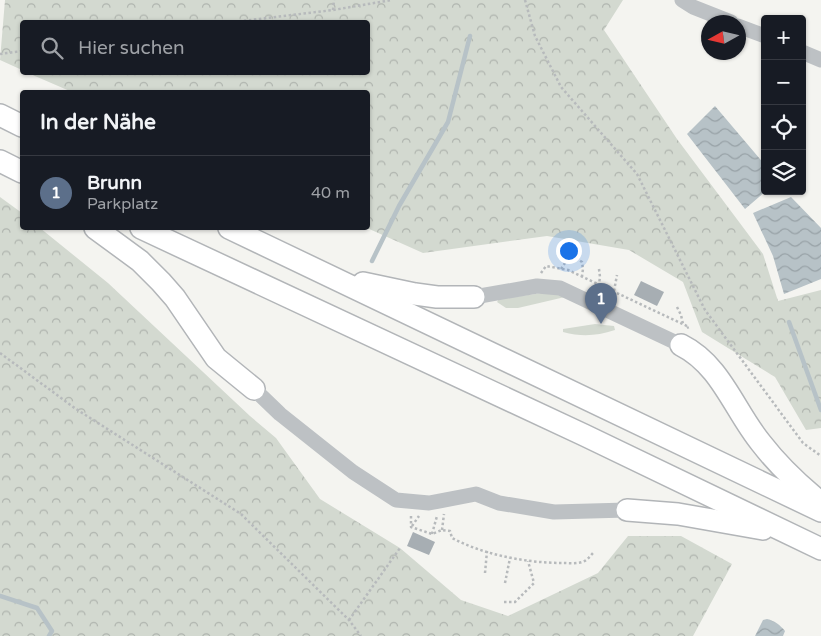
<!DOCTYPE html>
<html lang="de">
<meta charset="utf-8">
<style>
body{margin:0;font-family:"Varela Round",sans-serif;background:#20242c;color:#f1f3f6}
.controls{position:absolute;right:15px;top:15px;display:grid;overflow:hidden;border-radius:5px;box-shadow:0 1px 4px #0004}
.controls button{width:45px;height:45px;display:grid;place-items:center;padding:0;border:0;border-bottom:1px solid #363941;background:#171b24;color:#f1f3f6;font:25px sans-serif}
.compass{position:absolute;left:701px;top:15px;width:45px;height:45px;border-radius:50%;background:#171b24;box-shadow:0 1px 4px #0004;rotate:262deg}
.you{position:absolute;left:568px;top:250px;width:18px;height:18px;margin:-12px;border:4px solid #fff;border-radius:50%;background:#1a73e8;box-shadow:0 0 0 8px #1a73e833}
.badge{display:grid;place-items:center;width:32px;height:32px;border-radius:50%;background:#da562b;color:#fff;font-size:16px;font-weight:700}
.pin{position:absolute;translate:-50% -41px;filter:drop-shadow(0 1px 2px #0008)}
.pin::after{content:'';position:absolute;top:26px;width:18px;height:15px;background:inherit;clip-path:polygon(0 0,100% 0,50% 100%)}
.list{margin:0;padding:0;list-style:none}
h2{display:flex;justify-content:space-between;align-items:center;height:65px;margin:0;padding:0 20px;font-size:21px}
h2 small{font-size:16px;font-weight:400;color:#9ea1a6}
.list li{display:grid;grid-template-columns:32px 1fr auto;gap:15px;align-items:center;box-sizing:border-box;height:75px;padding:0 20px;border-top:1px solid #363941}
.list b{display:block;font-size:19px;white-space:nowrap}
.list p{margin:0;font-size:16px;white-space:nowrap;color:#9ea1a6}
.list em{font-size:16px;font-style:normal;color:#9ea1a6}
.icon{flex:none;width:28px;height:28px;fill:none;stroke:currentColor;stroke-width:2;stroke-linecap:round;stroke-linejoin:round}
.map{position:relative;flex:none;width:821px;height:636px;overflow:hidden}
.search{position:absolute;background:#171b24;box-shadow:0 1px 4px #0004;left:20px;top:20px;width:350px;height:55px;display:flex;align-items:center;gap:12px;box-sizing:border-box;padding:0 18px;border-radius:5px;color:#9ea1a6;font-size:19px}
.panel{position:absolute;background:#171b24;box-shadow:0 1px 4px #0004;left:20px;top:90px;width:350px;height:140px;border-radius:5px}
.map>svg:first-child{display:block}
.grass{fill:#d3d9d0}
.forest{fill:url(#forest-crowns)}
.water{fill:url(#water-waves)}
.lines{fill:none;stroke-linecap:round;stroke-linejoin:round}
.stream{stroke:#b7c2c7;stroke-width:4.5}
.building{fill:#a7aeb3}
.highway-casing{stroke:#b2b5b8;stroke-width:24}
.path{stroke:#b7babc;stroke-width:2.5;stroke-dasharray:2.5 2.5;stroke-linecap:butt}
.minor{stroke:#bdc1c4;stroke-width:15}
.highway{stroke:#fff;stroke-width:21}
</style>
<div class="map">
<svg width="821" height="636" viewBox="0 0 821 636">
<defs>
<pattern id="forest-crowns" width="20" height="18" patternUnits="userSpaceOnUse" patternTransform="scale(1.25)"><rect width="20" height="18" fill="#d3d9d0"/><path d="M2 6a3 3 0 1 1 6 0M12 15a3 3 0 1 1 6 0" fill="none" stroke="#afb4ae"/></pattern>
<pattern id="water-waves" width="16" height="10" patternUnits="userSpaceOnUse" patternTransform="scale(1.25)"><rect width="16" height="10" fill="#b7c2c7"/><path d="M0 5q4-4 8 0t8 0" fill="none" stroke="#98a2a7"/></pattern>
</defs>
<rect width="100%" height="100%" fill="#f4f4f0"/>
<g class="grass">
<path d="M550,292L565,297L518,308H506L497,302L499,299Z"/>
<path d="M595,324L614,326L615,330C596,336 582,337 563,332V329Z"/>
</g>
<g class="forest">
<path d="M5,0H623L604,30L677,139L763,254L778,301L821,290V428L806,430L775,377L702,332L683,282L629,250L547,236L423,253L367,228L368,92H72L28,73L368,72V22H22V70L0,60Z"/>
<path d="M0,197L22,213V228H40L108,283L250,416L276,438L320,499L400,548L461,600L508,616L598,573L628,536H681L732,564L693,636H0Z"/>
</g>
<g class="water">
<path d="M715,106L765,165V191H766L745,209L687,134Z"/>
<path d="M791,197L821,228V279L784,294L773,256L753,213Z"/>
<path d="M767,619C775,621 780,625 785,631L783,636H755L763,620Z"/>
</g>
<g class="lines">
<g class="stream">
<path d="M372,261L399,206L448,122L470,36"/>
<path d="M789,322L821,410"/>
<path d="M0,596L37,608L52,631L49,636"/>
</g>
</g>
<g class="building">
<path d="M641,281L664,292L657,306L634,295Z"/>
<path d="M413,532L435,542L429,555L407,546Z"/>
</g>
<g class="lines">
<defs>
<g id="highway">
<path d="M0,115L22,126"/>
<path d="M0,161L22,172"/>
<path d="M95,228L140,261L161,282L175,298L216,358L254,389"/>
<path d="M141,228L584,435L821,549"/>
<path d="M229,228L821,511"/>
<path d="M363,283L415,294L437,297H474"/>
<path d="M681,345C721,365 734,410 761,443C778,465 799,485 821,503"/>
<path d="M627,510L678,514L763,529"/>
</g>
</defs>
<use href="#highway" class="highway-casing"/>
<g class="path">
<path d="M525,0L535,36L561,87L637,174L705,310L803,443L821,456"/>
<path d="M333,10L334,0"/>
<path d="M234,22L333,10L392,0"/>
<path d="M0,54L22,51"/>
<path d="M561,269L567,260L576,258L582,262L583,269L582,276"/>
<path d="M599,269L600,277L599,284"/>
<path d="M541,273L546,266L568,270L689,327L687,328"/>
<path d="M614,291L617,275"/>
<path d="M677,307L681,315L683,324"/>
<path d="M0,353L76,409L241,514L349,620L361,636"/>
<path d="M411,516V527L432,534L442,530L450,531L452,538C484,555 527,563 563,563C569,563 576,564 582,562C587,561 590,556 594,552"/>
<path d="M412,526L419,516"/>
<path d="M442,530L444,514"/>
<path d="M432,534L437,516"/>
<path d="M485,573L487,551"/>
<path d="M505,583L510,558"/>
<path d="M504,602H515L534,583L528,561"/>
<path d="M349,620L400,548"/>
</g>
<g class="minor">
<path d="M682,0L693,7L731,22"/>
<path d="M738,26L765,36"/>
<path d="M802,52L821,60"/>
<path d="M474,297L537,286L560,288L681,345"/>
<path d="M254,389L280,414L353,472L396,500L429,503L476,494L499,503L554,512L627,510"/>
</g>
<use href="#highway" class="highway"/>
</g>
</svg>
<div class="controls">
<button>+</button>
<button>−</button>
<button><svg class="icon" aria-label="locate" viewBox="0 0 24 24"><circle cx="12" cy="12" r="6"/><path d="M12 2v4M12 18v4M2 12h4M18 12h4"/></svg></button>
<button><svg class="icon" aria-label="layers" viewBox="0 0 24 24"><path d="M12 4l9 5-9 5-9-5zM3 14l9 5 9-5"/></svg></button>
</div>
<svg class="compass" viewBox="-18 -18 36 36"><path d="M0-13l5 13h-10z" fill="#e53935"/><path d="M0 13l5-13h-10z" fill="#9ea1a6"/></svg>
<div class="you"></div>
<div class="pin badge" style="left:601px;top:324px;background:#5c6f8a">1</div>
<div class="search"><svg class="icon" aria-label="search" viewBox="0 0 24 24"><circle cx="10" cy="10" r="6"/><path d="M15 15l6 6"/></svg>Hier suchen</div>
<section class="panel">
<h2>In der Nähe<small></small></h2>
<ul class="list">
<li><span class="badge" style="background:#5c6f8a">1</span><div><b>Brunn</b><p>Parkplatz</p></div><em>40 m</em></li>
</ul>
</section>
</div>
